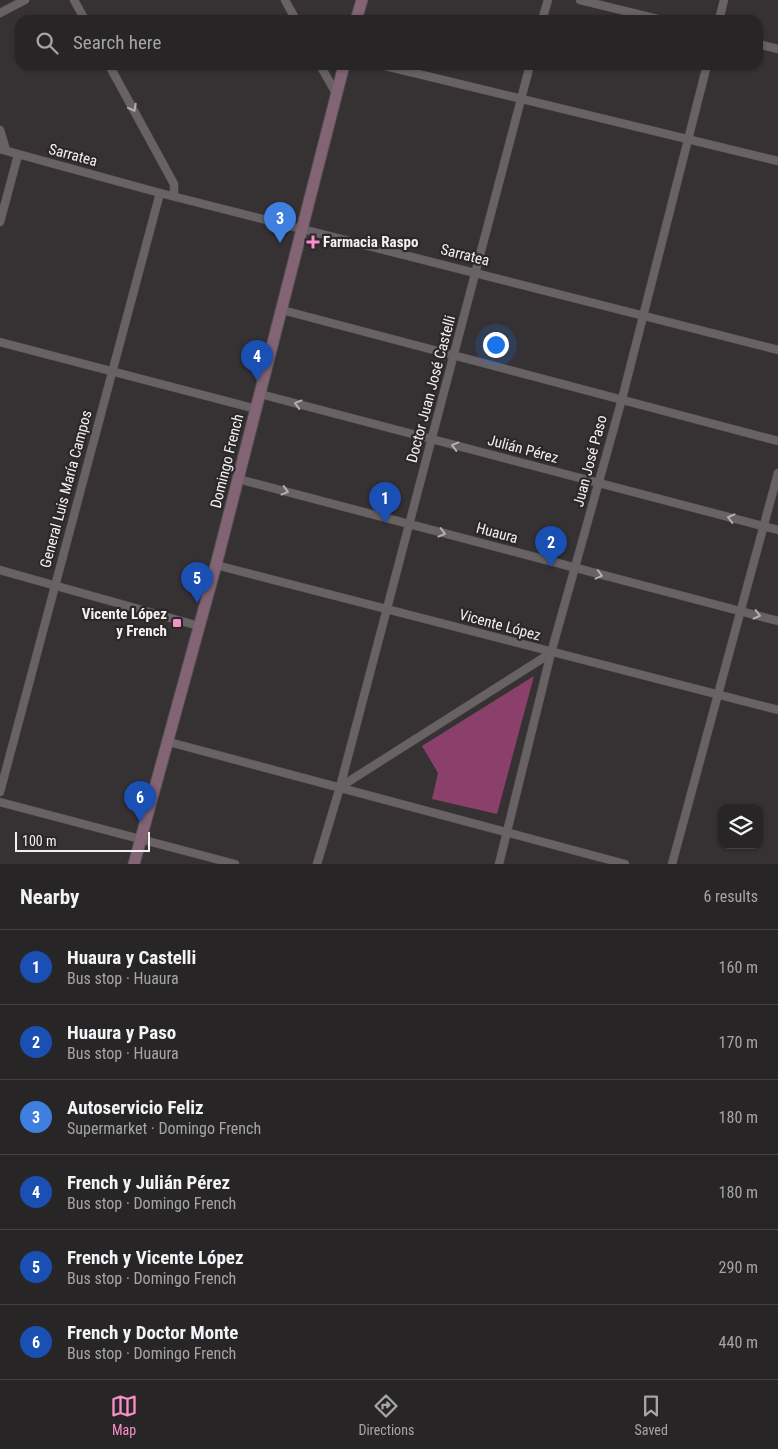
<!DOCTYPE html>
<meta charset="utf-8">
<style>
body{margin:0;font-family:"Roboto Condensed",sans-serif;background:#343132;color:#f1f3f6}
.controls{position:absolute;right:15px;bottom:15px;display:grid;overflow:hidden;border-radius:10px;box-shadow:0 1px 4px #0004}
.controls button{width:45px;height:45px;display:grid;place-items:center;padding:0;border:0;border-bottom:1px solid #444243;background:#282526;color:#f1f3f6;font:25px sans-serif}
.scale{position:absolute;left:15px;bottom:12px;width:135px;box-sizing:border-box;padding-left:5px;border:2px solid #f3f0f1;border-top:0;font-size:14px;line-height:18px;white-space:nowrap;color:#f3f0f1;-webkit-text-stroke:4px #2c2729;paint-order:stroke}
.you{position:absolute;left:495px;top:344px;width:18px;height:18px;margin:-12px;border:4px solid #fff;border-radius:50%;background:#1a73e8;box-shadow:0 0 0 8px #1a73e833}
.badge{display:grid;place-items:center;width:32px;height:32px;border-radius:50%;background:#f98fc9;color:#fff;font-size:16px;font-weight:700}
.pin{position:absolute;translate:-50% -41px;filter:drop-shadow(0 1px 2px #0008)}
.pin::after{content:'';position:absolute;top:26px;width:18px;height:15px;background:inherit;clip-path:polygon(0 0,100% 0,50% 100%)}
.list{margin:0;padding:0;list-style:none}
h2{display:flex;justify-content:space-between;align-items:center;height:65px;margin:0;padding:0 20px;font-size:21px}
h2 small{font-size:16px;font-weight:400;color:#a5a5a7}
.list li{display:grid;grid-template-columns:32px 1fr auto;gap:15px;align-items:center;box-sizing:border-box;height:75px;padding:0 20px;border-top:1px solid #444243}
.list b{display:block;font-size:19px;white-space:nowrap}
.list p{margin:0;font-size:16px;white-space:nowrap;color:#a5a5a7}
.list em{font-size:16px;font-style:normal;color:#a5a5a7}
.icon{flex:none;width:28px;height:28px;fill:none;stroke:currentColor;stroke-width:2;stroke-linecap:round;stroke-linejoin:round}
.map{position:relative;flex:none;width:778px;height:864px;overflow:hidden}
.search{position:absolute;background:#282526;box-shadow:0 1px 4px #0004;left:15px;right:15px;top:15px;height:55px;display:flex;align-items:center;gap:12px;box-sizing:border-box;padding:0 18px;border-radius:15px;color:#a5a5a7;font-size:19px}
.sheet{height:515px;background:#282526}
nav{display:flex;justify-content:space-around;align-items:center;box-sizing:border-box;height:70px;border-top:1px solid #444243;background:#282526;font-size:14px;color:#a5a5a7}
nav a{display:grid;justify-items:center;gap:2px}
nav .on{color:#f98fc9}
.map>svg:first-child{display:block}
.building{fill:#8a406a}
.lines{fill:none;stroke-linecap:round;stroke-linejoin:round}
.street-casing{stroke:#504d4e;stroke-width:9}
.secondary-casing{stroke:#504d4e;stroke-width:13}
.street{stroke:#686265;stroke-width:8}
.secondary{stroke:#826474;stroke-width:11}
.oneway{stroke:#b4b0b2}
.poi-dot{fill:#f98fc9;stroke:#2c2729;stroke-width:2}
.labels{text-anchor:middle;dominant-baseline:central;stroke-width:4.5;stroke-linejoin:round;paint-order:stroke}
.street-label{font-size:15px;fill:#f3f0f1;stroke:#2c2729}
.poi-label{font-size:15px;font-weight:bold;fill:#f3f0f1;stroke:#2c2729;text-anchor:start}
</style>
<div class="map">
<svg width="778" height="864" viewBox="0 0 778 864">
<rect width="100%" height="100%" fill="#363133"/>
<path class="building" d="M534,676L497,814L432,799L438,773L422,746Z"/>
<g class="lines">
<defs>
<g id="street">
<path d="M74,0L85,20"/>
<path d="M285,0L296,20"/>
<path d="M580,0L662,20"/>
<path d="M0,13L25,0"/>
<path d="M542,20L548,0"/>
<path d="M719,20L724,0"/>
<path d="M758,44L778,49"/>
<path d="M109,65L174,184V196"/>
<path d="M320,65L337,95"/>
<path d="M381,65L778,161"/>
<path d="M0,130L6,150"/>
<path d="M0,149L160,193L778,350"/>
<path d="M0,222L18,155"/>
<path d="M282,310L778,441"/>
<path d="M0,342L256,409"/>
<path d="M260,394L778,530"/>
<path d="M238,479L778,621"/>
<path d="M216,565L778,710"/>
<path d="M0,570L199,626"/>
<path d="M169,742L625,864"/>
<path d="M340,787L551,653"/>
<path d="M0,792L160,193"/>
<path d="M0,802L235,864"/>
<path d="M317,864L340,787L530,65"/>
<path d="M499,864L551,653L622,399L707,65"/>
<path d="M672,864L778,473"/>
</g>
<g id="secondary">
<path d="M356,20L362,0"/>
<path d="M134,864L216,565L344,65"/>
</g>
</defs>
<use href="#street" class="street-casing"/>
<use href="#secondary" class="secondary-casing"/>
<use href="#street" class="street"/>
<use href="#secondary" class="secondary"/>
</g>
<defs><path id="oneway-chevron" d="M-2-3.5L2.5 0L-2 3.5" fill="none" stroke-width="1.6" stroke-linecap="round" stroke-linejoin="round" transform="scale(1.25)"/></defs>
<g class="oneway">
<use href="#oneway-chevron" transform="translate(133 108) rotate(62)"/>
<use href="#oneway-chevron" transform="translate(298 404) rotate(-165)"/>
<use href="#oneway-chevron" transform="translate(455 446) rotate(-165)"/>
<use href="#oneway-chevron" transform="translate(285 491) rotate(15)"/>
<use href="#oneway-chevron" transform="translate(731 518) rotate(-166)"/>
<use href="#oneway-chevron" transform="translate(442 533) rotate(15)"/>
<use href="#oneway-chevron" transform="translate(599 575) rotate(15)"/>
<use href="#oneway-chevron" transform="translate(757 615) rotate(14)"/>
</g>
<g class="poi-dot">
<path d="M310.5 234.5h5v5h5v5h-5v5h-5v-5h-5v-5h5z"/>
<rect x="172" y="618" width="10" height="10" rx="2.5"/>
</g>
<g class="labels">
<g class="street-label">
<text transform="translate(73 155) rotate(15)">Sarratea</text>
<text transform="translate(465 255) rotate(14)">Sarratea</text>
<text transform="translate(431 389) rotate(-75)">Doctor Juan José Castelli</text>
<text transform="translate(523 449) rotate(15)">Julián Pérez</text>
<text transform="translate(227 461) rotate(-76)">Domingo French</text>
<text transform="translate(590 461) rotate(-75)">Juan José Paso</text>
<text transform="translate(66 489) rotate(-75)">General Luis María Campos</text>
<text transform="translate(497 533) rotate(15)">Huaura</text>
<text transform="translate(500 625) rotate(15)">Vicente López</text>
</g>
<g class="poi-label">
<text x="323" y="242">Farmacia Raspo</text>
<text x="167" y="614" text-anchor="end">Vicente López<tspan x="167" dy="17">y French</tspan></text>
</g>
</g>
</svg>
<div class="controls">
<button><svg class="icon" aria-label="layers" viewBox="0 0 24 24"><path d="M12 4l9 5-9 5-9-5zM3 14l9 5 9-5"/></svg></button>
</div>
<div class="scale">100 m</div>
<div class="you"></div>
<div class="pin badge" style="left:385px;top:523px;background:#1a4fb4">1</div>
<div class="pin badge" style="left:551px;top:567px;background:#1a4fb4">2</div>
<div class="pin badge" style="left:280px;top:243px;background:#3f7fe0">3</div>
<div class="pin badge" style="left:257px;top:381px;background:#1a4fb4">4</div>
<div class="pin badge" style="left:197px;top:603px;background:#1a4fb4">5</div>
<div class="pin badge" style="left:140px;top:822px;background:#1a4fb4">6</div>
<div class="search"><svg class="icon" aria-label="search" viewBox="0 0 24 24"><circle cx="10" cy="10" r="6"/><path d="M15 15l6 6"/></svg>Search here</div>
</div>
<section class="sheet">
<h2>Nearby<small>6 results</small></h2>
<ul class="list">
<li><span class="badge" style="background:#1a4fb4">1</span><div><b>Huaura y Castelli</b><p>Bus stop · Huaura</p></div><em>160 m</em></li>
<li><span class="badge" style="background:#1a4fb4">2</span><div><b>Huaura y Paso</b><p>Bus stop · Huaura</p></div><em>170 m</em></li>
<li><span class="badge" style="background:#3f7fe0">3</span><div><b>Autoservicio Feliz</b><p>Supermarket · Domingo French</p></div><em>180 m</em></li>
<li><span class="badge" style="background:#1a4fb4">4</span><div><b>French y Julián Pérez</b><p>Bus stop · Domingo French</p></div><em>180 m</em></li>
<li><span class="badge" style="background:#1a4fb4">5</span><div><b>French y Vicente López</b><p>Bus stop · Domingo French</p></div><em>290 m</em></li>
<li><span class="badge" style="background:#1a4fb4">6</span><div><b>French y Doctor Monte</b><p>Bus stop · Domingo French</p></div><em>440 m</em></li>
</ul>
</section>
<nav>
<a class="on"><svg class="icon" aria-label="map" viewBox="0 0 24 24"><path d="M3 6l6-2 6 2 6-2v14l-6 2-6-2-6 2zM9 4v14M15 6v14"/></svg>Map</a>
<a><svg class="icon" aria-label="directions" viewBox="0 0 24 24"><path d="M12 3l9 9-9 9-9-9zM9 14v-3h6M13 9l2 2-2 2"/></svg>Directions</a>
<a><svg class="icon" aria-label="saved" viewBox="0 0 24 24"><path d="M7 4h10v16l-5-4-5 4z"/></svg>Saved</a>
</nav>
